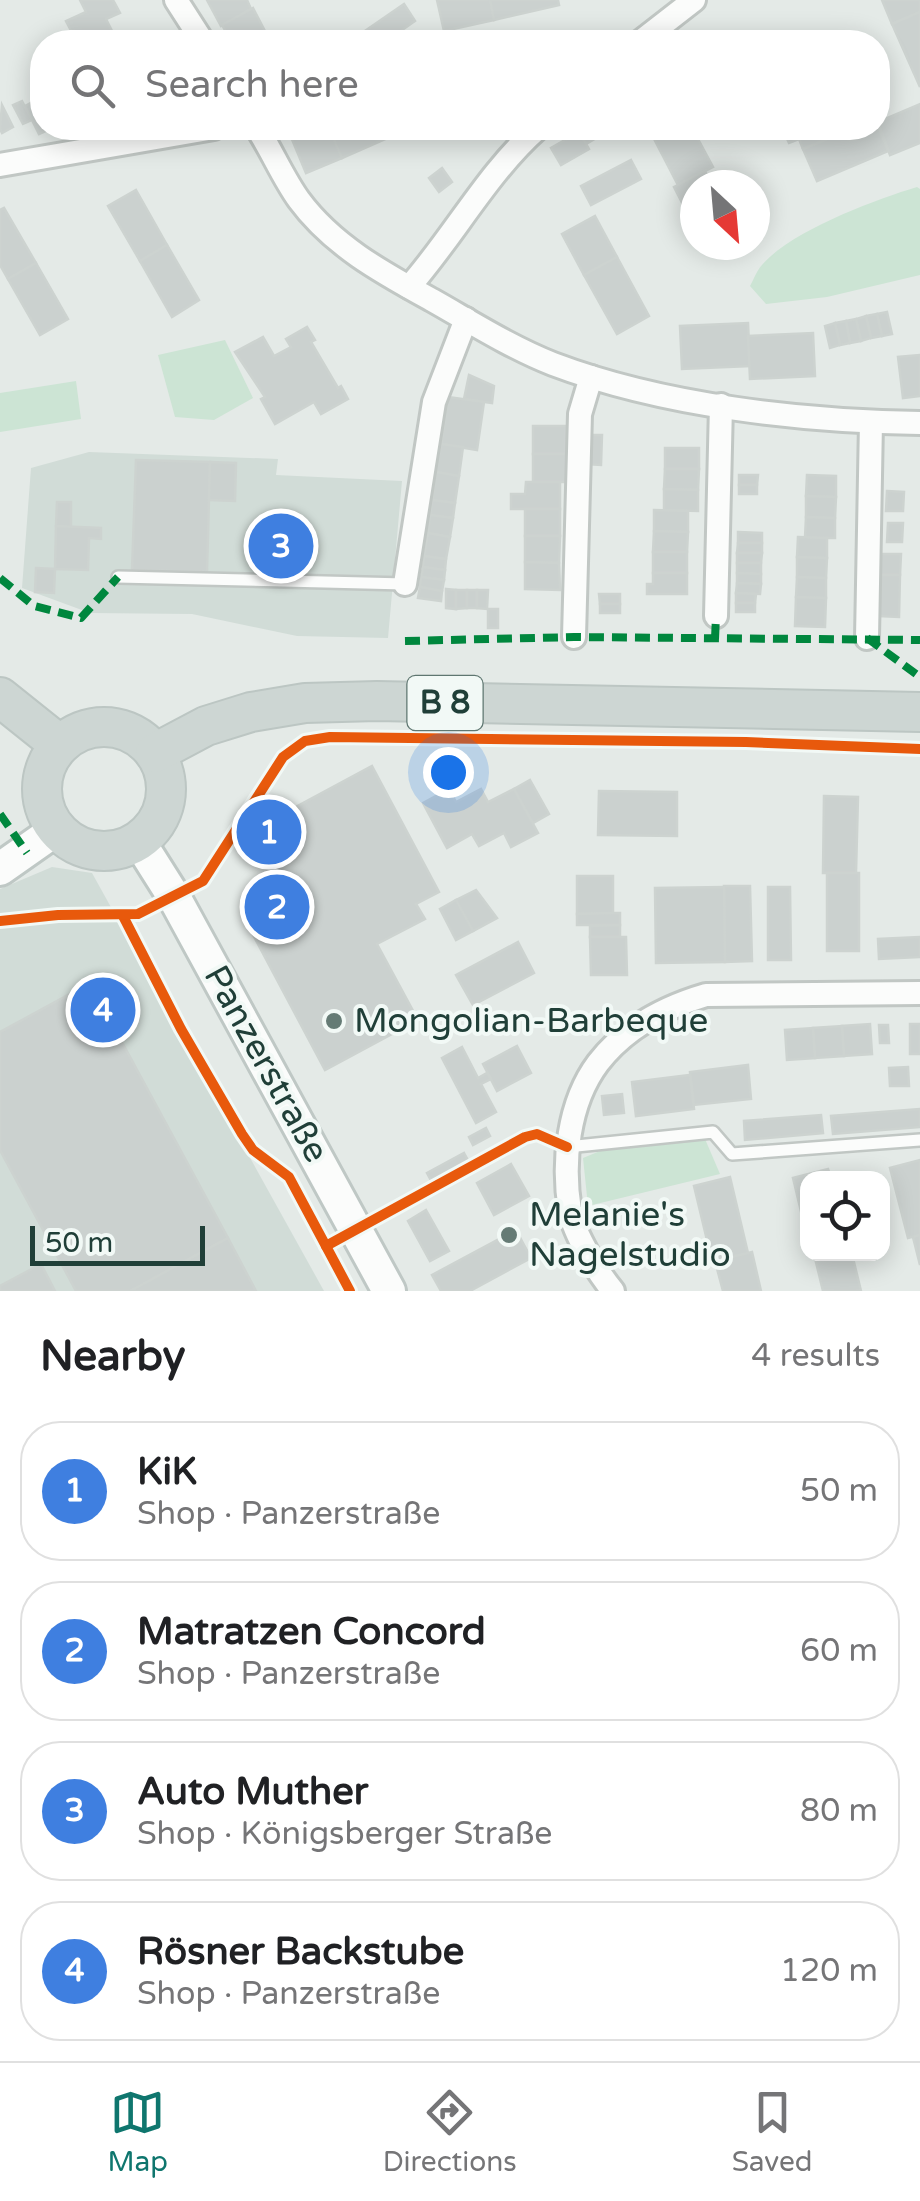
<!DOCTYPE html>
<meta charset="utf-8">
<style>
body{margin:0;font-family:"Varela Round",sans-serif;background:#f6f6f6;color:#202124}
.controls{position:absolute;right:30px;bottom:30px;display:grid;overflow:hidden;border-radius:20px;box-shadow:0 5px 25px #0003}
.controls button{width:90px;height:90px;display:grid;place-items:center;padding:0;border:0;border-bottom:2px solid #e0e0e0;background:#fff;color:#202124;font:50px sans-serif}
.compass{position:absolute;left:680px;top:170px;width:90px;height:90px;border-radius:50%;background:#fff;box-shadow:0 5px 25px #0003;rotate:154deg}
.scale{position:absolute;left:30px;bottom:25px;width:175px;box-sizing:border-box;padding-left:10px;border:5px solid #203f38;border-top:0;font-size:28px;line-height:35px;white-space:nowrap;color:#203f38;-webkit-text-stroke:8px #f2f9f6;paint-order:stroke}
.you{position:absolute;left:448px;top:772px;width:35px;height:35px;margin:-25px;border:8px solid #fff;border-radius:50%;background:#1a73e8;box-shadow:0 0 0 15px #1a73e833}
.badge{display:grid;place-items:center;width:65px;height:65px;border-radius:50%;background:#0f766e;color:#fff;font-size:32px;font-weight:700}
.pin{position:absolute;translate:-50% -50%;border:5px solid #fff;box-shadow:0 2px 10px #0006}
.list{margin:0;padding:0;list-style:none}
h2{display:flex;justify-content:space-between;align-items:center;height:130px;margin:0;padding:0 40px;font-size:42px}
h2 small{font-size:32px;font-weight:400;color:#757577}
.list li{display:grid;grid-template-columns:65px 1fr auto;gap:30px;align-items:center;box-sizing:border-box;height:140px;margin:0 20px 20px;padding:0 20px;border:2px solid #e0e0e0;border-radius:40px}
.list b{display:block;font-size:38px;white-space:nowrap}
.list p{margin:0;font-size:32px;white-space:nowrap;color:#757577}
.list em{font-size:32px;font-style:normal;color:#757577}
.icon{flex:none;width:55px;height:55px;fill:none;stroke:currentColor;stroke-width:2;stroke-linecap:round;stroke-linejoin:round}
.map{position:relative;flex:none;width:920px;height:1291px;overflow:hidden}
.search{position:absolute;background:#fff;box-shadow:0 5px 25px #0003;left:30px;right:30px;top:30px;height:110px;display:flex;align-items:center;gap:25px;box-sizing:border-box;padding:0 35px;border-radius:40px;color:#757577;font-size:38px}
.sheet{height:770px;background:#fff}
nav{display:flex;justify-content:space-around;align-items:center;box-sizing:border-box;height:140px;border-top:2px solid #e0e0e0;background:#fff;font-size:28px;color:#757577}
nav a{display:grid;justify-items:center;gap:5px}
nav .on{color:#0f766e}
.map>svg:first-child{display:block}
.built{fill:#d1dcd7}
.green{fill:#cce4d4}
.building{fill:#cbd1cf;stroke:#cdd3d0;stroke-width:2.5}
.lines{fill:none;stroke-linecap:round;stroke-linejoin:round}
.lane-casing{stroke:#c1c7c4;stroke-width:16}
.street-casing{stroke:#c1c7c4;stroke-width:28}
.secondary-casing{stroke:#bfc8c5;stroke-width:38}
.primary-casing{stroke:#bcc6c3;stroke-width:42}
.lane{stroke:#fbfcfb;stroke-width:11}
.street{stroke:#fbfcfb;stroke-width:22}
.secondary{stroke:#fbfcfb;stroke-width:32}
.primary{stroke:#cdd6d3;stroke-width:38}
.quiet{stroke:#00873e;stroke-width:8;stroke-dasharray:15 8;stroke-linecap:butt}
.cycleway-casing{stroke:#f2f9f6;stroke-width:16}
.cycleway{stroke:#e8590c;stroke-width:10}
.poi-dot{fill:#657b75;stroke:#f2f9f6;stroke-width:4}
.labels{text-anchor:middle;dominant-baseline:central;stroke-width:8;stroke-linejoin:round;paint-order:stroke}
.shield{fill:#f2f9f6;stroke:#5f7771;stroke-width:2.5}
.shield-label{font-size:32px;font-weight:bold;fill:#203f38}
.poi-label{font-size:35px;fill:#203f38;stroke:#f2f9f6;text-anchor:start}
.street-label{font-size:35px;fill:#203f38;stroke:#f2f9f6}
</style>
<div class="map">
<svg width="920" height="1291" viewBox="0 0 920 1291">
<rect width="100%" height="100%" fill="#e4eae7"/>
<g class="built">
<path d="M89,452L278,459L276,475L402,481L388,638L297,636L192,614L90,613L22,588L31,468Z"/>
<path d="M52,867L92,873L324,1291H0V889Z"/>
</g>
<g class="green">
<path d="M917,187L920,189V275L827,297L766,304L750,286C754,279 757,270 762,265C791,231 874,200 917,187Z"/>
<path d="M225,340L253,398L214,420L175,417L158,355Z"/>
<path d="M76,381L81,419L0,432V393Z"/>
<path d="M705,1139L720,1174L588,1206L583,1158L600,1151Z"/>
</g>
<g class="building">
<path d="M80,0H113L120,13L106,19L112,31L89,42H77L66,21L86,12Z"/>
<path d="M207,0H247L251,9L221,26Z"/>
<path d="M437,0H490L494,20L444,31Z"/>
<path d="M490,0H558L559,5L494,20Z"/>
<path d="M882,0H920V12L892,24Z"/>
<path d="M404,4L415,21L385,42H349Z"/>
<path d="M253,8L268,37L258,42H232L222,25Z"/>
<path d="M920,12V87L892,24Z"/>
<path d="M42,97V128H52L39,134L25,106Z"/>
<path d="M22,101L32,120L23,124L13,105Z"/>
<path d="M920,104V143L890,155L878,122Z"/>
<path d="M2,105L13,127L2,133L0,129Z"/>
<path d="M878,127L888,151L817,181L803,149L854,128Z"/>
<path d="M297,128H329L342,158L306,173L289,132Z"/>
<path d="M329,128H394L397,134L342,158Z"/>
<path d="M576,128H613L586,144Z"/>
<path d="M653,128H692L713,167L678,185L649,129Z"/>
<path d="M782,128H822L827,139L803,149L799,139L789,143Z"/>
<path d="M579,132L589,149L561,165L551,148Z"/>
<path d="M631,160L641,179L591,205L581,186Z"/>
<path d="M442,168L452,182L439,192L429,178Z"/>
<path d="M705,171L712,185H695V228L674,187Z"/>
<path d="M136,190L167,245L140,261L108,206Z"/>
<path d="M4,208L36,263L8,279L0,265V210Z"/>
<path d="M595,216L617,257L584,275L562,234Z"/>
<path d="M167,245L199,300L172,317L140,261Z"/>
<path d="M617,257L649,316L617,334L584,275Z"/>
<path d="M36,263L68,319L40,335L8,279Z"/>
<path d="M887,312L892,334L882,336L877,314Z"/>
<path d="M877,314L882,336L871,338L866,316Z"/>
<path d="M866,316L871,338L861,341L856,319Z"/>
<path d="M856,319L861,341L850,343L846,321Z"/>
<path d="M846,321L850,343L840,345L835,323Z"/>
<path d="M748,323L750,366L682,369L680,326Z"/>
<path d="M835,323L840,345L830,348L825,326Z"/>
<path d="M307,327L315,340L311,342L338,388L341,386L348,399L321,414L314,402L275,424L261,399L265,397L235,352L263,337L274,356L291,347L286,339Z"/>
<path d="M813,333L815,376L750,379L748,336Z"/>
<path d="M920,355V396L903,398L898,357Z"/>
<path d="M469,375L494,386L492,403L464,399Z"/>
<path d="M448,397L484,402L477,450L441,444Z"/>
<rect x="533" y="426" width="33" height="28"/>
<path d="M587,435H602L601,465L586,464Z"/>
<path d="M441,444L463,447L459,476L436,472Z"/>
<rect x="665" y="448" width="34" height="21"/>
<rect x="533" y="454" width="33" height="28"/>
<path d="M136,460L210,462L207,572L132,570Z"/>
<path d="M210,462L236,463L235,501L209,500Z"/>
<path d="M665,469H699L698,490L664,489Z"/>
<path d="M436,472L459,476L455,503L432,500Z"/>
<path d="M739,475H758L757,485H739Z"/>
<path d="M807,475L836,476V497L806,496Z"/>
<path d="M526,482H560V509H511V494H525Z"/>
<rect x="739" y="485" width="18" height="9"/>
<path d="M664,489L698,490V511L664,510Z"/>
<path d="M887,491L904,492L903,511H886Z"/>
<path d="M806,496L836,497L835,518L806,517Z"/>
<path d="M432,500L455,503L453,518L430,515Z"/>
<path d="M57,502H71V527L56,526Z"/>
<rect x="525" y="509" width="35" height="27"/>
<path d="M654,510L688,511V532L654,531Z"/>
<path d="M430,515L453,518L450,537L428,533Z"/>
<path d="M806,517L835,518V538H805Z"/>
<path d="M888,523H903L902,542H887Z"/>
<path d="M56,526L101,528V539L89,538L88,570L55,569Z"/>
<path d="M654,531L688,532L687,552H653Z"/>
<path d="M738,532L762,533V543H738Z"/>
<path d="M428,533L450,537L446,559L424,556Z"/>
<path d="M525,536H560L559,563L525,562Z"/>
<path d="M798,537L827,538V558L797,557Z"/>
<path d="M738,543H762V553H737Z"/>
<rect x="653" y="552" width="34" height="21"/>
<path d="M737,553H762L761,563H737Z"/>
<path d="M880,554H901L900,575H880Z"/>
<path d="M424,556L446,559L445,570L423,567Z"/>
<path d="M797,557L827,558L826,578L797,577Z"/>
<path d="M525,562L559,563L560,590L525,589Z"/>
<path d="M737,563H761V574L737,573Z"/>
<path d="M423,567L445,570L444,580L421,577Z"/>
<path d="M36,568L55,569L54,593L35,592Z"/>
<path d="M653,573H687V594H647V584H653Z"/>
<path d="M737,573L761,574V584L737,583Z"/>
<path d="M880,575H900L899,617L879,616Z"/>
<path d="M421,577L444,580L442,591L420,587Z"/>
<path d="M797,577L826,578V598L796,597Z"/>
<path d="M737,583L761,584L760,594L736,593Z"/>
<path d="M420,587L442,591L441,601L418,598Z"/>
<path d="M446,589L456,590V609L446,608Z"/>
<path d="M456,590H467V608L456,609Z"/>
<rect x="467" y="590" width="10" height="18"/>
<path d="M477,590H488L487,609L477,608Z"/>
<path d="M736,593L756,594L755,603H736Z"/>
<path d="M599,594H620V604H600Z"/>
<path d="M796,597L826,598L825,627L795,626Z"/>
<rect x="736" y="603" width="19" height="9"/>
<rect x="600" y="604" width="20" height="9"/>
<rect x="488" y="609" width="10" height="19"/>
<path d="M372,766L439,892L416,904L425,919L377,944L418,1020L325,1070L243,916L289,892L255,829Z"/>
<path d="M530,780L549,814L533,823L514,789Z"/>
<path d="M449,789L456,802L481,789L488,802L514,789L538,833L511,847L504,833L479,846L472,834L447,848L423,803Z"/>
<path d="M599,791L677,792V836L598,835Z"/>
<path d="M824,796L858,797L856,873H823Z"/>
<rect x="827" y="873" width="32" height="78"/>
<path d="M577,876H613V913L577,914Z"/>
<path d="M724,886H750L752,961L725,962Z"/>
<path d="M724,887L725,962L656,963L655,888Z"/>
<path d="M768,887H790L791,960H768Z"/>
<path d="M476,890L497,918L473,931L456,900Z"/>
<path d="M456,900L473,931L456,940L440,909Z"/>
<path d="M613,913H620V925H577V914Z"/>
<path d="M620,925V937H590V926Z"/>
<path d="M590,937H626L627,975H591Z"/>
<path d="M920,937V957L879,959L878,939Z"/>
<path d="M518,942L534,973L473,1005L456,975Z"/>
<path d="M90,983L228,1238L130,1291H76L0,1150V1032Z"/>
<path d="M870,1024L872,1054L844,1056L842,1026Z"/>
<rect x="910" y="1024" width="10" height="30"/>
<path d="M879,1025H888L889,1043H880Z"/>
<path d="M842,1026L844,1056L815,1058L813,1028Z"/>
<path d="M813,1028L815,1058L787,1060L785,1030Z"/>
<path d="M517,1046L531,1073L497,1091L483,1064Z"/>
<path d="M462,1047L478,1078L487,1073L491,1079L481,1084L496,1112L476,1123L442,1058Z"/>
<path d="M748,1065L751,1099L694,1105L690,1072Z"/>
<path d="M908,1067L909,1086H890L889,1068Z"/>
<path d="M690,1075L694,1109L636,1116L632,1082Z"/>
<path d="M622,1094L624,1113L604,1115L602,1096Z"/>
<path d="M920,1109V1127L833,1134L831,1116Z"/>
<path d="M821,1115L823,1133L745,1140L744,1121Z"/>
<path d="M486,1128L490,1136L473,1145L469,1137Z"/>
<path d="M464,1153L470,1164L433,1184L427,1173Z"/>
<path d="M920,1160V1235L908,1238L890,1168Z"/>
<path d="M511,1164L529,1196L494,1215L477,1183Z"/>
<path d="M828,1169L831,1178H808V1241L793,1178Z"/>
<path d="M730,1177L748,1253L712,1261L694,1186Z"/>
<path d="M426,1210L449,1251L430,1261L408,1221Z"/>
<path d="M516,1230L531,1258L470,1291H441L432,1275Z"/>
<path d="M920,1235V1265L913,1237Z"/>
<path d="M228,1238L256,1291H130Z"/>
<path d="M752,1252L761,1291H723L715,1261Z"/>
<path d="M814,1254H852L861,1291H823Z"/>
<path d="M41,1264L55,1291H0V1286Z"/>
</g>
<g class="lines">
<defs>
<g id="lane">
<path d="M118,577L405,584"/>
<path d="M567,1147L713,1132L732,1154L920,1140"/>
</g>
<g id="street">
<path d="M176,0L203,42"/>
<path d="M640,42L694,0"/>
<path d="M257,128C272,151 283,178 299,200C333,246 383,273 432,300C471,322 510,347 553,364C664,406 802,421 920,423"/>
<path d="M0,165L214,128"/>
<path d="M409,287C454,236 487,173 538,128"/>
<path d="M405,584L434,402L466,319"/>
<path d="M716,616L721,405"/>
<path d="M574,637L580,414L591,377"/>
<path d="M867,638L871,422"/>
<path d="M613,1291C598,1273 574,1234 570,1211C562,1163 568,1103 598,1063C625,1028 665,1007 706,995L920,993"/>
</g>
<g id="secondary">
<path d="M138,840L174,897L389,1291"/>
<path d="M0,869L57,829"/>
</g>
<g id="primary">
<path d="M0,697L60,745"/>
<circle cx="104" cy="789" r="62"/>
<path d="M155,753L206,726L251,712L305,703L377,701L920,712"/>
</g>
</defs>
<use href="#lane" class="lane-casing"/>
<use href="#street" class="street-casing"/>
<use href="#secondary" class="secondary-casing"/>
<use href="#primary" class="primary-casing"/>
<use href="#lane" class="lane"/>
<use href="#street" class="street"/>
<use href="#secondary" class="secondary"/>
<use href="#primary" class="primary"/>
<g class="quiet">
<path d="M0,578L34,606L81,618L118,577"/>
<path d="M867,638L916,674"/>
<path d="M715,639L716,616"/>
<path d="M405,641L574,637L920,640"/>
<path d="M0,814L27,853"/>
</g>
<defs>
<g id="cycleway">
<path d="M123,916L181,1029L242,1134L253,1150L289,1177L350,1291"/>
<path d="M0,921L58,915L138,914L203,881L283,757L305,741L330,737L746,742L920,749"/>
<path d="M326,1246L525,1137L537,1134L567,1147"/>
</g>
</defs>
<use href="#cycleway" class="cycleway-casing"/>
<use href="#cycleway" class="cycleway"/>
</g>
<g class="poi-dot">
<circle cx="334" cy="1021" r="10"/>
<circle cx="509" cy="1235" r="10"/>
</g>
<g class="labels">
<rect class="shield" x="407.5" y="676" width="75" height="54" rx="8"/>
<g class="shield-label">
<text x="445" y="703">B 8</text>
</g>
<g class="poi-label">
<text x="354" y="1021">Mongolian-Barbeque</text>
<text x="529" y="1215">Melanie's<tspan x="529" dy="40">Nagelstudio</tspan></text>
</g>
<g class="street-label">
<text transform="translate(266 1064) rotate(61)">Panzerstraße</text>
</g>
</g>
</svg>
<div class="controls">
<button><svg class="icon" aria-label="locate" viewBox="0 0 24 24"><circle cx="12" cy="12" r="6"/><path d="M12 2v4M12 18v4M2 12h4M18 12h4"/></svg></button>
</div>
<svg class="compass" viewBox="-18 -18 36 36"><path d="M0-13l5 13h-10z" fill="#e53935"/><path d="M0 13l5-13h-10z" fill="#757577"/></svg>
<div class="scale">50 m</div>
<div class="you"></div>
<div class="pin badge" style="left:269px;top:832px;background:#3f7fe0">1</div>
<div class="pin badge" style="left:277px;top:907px;background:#3f7fe0">2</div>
<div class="pin badge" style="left:281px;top:546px;background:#3f7fe0">3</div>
<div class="pin badge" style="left:103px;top:1010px;background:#3f7fe0">4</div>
<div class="search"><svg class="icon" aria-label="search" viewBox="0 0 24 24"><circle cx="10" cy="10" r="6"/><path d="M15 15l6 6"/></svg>Search here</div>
</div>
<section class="sheet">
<h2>Nearby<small>4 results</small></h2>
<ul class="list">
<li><span class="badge" style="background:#3f7fe0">1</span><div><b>KiK</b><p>Shop · Panzerstraße</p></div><em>50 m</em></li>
<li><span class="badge" style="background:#3f7fe0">2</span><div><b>Matratzen Concord</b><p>Shop · Panzerstraße</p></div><em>60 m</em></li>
<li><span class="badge" style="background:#3f7fe0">3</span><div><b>Auto Muther</b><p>Shop · Königsberger Straße</p></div><em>80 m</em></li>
<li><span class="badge" style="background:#3f7fe0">4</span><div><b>Rösner Backstube</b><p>Shop · Panzerstraße</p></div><em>120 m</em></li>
</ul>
</section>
<nav>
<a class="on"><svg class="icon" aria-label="map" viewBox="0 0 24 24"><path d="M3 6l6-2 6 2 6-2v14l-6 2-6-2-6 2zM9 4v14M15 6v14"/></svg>Map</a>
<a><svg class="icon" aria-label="directions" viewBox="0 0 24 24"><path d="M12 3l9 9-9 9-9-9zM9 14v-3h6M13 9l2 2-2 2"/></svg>Directions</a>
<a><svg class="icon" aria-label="saved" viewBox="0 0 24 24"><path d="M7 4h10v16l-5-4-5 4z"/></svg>Saved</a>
</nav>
